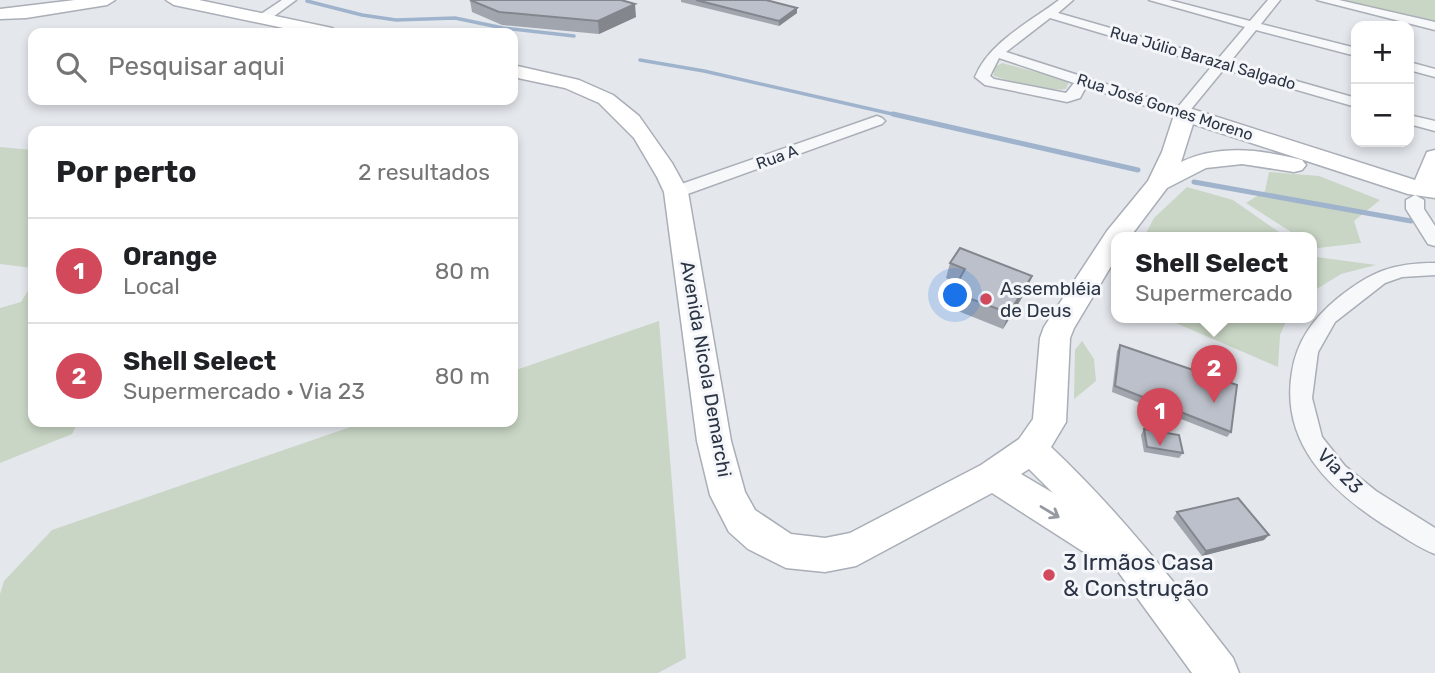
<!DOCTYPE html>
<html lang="pt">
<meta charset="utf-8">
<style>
body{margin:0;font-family:Rubik,sans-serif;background:#f6f6f6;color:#202124}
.controls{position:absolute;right:21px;top:21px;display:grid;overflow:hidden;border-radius:14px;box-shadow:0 4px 10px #0003}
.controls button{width:63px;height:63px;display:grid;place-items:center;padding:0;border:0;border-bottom:2px solid #e0e0e0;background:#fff;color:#202124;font:35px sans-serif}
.you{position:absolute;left:956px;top:296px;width:24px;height:24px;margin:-18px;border:5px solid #fff;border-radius:50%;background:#1a73e8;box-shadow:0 0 0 10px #1a73e833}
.badge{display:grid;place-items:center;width:46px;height:46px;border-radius:50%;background:#d1495b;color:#fff;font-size:23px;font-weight:700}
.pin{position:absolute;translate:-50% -58px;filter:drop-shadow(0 2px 4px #0008)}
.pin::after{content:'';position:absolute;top:37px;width:24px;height:21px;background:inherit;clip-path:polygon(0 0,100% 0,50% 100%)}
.popup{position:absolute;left:1111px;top:232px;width:206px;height:91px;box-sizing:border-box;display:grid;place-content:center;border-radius:14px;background:#fff;filter:drop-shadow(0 2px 5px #0005);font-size:23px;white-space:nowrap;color:#757577}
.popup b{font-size:26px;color:#202124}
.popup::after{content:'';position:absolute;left:50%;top:100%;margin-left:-14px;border:14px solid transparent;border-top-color:#fff}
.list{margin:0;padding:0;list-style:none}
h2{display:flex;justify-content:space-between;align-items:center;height:91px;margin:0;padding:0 28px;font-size:30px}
h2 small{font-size:23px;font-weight:400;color:#757577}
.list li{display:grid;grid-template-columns:46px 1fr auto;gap:21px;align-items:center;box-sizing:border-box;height:105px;padding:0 28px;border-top:2px solid #e0e0e0}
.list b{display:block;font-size:26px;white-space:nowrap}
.list p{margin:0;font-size:23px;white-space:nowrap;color:#757577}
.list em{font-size:23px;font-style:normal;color:#757577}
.icon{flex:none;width:38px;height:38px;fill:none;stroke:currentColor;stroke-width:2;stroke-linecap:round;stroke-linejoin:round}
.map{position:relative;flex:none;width:1435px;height:673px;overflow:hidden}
.search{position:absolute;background:#fff;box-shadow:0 4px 10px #0003;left:28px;top:28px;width:490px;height:77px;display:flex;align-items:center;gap:18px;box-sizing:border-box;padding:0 24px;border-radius:14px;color:#757577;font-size:26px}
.panel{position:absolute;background:#fff;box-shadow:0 4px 10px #0003;left:28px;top:126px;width:490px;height:301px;border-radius:14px}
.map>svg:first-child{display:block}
.green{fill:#c9d6c5}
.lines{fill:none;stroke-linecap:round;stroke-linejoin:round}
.stream-far1{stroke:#9fb4cc;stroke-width:3.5}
.stream{stroke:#9fb4cc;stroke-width:5}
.street-casing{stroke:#a9aeb7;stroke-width:3}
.secondary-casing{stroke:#a9aeb7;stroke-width:3}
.street{fill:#f7f8fa;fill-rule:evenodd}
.secondary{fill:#fff;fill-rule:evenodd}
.wall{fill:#a1a5ae}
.shaded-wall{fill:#83868d}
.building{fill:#bbc0ca;stroke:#83868d;stroke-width:2}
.oneway{stroke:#959aa2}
.poi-dot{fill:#d1495b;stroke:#f4f6f9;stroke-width:2.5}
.labels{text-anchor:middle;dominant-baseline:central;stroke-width:6;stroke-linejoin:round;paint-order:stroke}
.far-street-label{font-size:16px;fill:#2b3445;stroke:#f4f6f9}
.poi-label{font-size:19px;fill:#2b3445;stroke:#f4f6f9;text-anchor:start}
.street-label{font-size:19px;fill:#2b3445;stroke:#f4f6f9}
.near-poi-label{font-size:23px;fill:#2b3445;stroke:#f4f6f9;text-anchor:start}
</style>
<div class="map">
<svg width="1435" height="673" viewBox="0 0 1435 673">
<rect width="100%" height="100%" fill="#e4e7ec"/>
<g class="green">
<path d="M1342,0H1435V21Z"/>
<path d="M1002,63L1069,81L1066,89C1042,92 1016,83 994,76L993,68Z"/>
<path d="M0,147L33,150V268L0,264Z"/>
<path d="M1269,172L1319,176L1380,200L1354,221L1361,243L1318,248L1312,245V237H1299L1246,203L1265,191Z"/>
<path d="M1187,187L1233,200L1286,237H1144L1154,218Z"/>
<path d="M1312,254L1316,257L1376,265L1341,274L1312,292Z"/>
<path d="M33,283V422H78L72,434L0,463V308L21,302Z"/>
<path d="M1162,317H1288L1280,335L1278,367Z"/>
<path d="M659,321L686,658L658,673H0V594L4,581L52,530L365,422H513V371Z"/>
<path d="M1082,341L1094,359L1096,381L1074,399L1075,350Z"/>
</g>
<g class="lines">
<g class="stream-far1">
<path d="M307,1L362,15L396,20L455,18L503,28L574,36"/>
<path d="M640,60L704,71L901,116"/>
</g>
<g class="stream">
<path d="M893,114L1138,170"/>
<path d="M1194,182L1411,221"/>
</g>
<defs>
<g id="street">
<path d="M282,0H296L266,22H258V16Z"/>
<path d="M1059,0H1073L1058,13L1218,59L1245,27L1149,0H1169L1250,21L1268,0H1280L1261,24L1356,48V56L1256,30L1230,62L1356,98V107L1224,69L1192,108L1189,117L1184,118L1086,87L1080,98L1067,102L985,85L975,77C989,42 1030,22 1059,0ZM1050,18L1212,66L1178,107L1006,52ZM999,58L1074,83L1066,93L994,79L990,76Z"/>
<path d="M1317,0H1339L1435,22V30Z"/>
<path d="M1409,62L1435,69V77L1409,70Z"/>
<path d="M1409,115L1435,121V131L1409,124Z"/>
<path d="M877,116L882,118L885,121L882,124L682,196H670L667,192L670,188Z"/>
<path d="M1415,195L1424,200V209L1435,226V246L1428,244L1406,209V200Z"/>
<path d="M1435,263V275L1402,277L1385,283L1335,322L1318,352L1312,398L1322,437L1345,466L1376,491L1435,528V554C1417,547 1401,535 1384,525C1330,490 1280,443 1292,372C1297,340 1314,318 1338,298C1371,272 1392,263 1435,263Z"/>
</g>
<g id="secondary">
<path d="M75,0H115L107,5L26,18L0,19V9Z"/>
<path d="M166,0H199L332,28L341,33H307L174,5Z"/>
<path d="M513,65L579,80L613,95L639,116L672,163L688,192L731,441L745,492L755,510L791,534L825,538L850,533L981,465L1019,439L1033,419L1040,338L1044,327L1107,231L1148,181L1162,152L1176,109H1192L1415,180L1427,152L1435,150V198L1408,194L1193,124L1181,162C1217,145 1256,149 1294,158L1302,160L1306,165L1302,170L1294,172L1242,164L1206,168L1167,188L1130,237H1116V258L1074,328L1070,338L1066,422L1051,447C1119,511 1176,584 1233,658L1239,673H1192L1117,570L1104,565L992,493L856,566L825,572L786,568L748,549L729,532L710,495L697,441L664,192L657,177L634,138L599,103L565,88L513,77ZM1029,469L1053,493L1021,474Z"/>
</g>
</defs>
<use href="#street" class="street-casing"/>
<use href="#secondary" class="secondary-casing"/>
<use href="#street" class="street"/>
<use href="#secondary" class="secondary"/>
</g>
<g class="wall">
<path d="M470,0L636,17L599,34L502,25L472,12Z"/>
<path d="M681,0H766L797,13L779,26L681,2Z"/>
<path d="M950,263L1032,276L1026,291L1003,329L948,307L952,292L957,283L946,278Z"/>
<path d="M1120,345L1231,432L1227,437L1112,392L1117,351Z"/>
<path d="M1144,429L1183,453L1179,458L1144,452L1141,435Z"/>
<path d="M1177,512L1264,540L1202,556L1173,518Z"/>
</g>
<g class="shaded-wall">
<path d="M635,4L636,17L599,34L598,21Z"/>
<path d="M797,8V13L779,26V21Z"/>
<path d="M1032,276L1026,291L1003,329L1009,313Z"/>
<path d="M1269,535L1264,540L1202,556L1206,551Z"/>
</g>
<g class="building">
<path d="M470,0H621L635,4L598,21L499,12Z"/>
<path d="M696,0H766L797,8L779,21Z"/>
<path d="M960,248L1032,276L1009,313L952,292L965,269L950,263Z"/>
<path d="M1120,345L1237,385L1231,432L1115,386Z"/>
<path d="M1144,429L1179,435L1183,453L1147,447Z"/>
<path d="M1238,498L1269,535L1206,551L1177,512Z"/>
</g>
<defs><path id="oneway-shaft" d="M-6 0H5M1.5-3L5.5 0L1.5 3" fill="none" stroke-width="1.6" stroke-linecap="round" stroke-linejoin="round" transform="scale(1.75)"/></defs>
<use class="oneway" href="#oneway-shaft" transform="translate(1050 512) rotate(31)"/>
<g class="poi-dot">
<circle cx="986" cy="299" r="7"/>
<circle cx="1049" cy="575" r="7"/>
</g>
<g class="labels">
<g class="far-street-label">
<text transform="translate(1203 58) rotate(16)">Rua Júlio Barazal Salgado</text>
<text transform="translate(1165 107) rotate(18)">Rua José Gomes Moreno</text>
<text transform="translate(777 157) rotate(-20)">Rua A</text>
</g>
<g class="poi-label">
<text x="1000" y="288">Assembléia<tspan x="1000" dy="22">de Deus</tspan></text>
</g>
<g class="street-label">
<text transform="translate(706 369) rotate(80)">Avenida Nicola Demarchi</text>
<text transform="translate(1340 471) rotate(45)">Via 23</text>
</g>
<g class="near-poi-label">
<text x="1063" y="562">3 Irmãos Casa<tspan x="1063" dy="26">&amp; Construção</tspan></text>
</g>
</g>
</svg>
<div class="controls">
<button>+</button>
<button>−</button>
</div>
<div class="you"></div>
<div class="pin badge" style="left:1160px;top:446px">1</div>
<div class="pin badge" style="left:1214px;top:403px">2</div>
<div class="popup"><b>Shell Select</b>Supermercado</div>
<div class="search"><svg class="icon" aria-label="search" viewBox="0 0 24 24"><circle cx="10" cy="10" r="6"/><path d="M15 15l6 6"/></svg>Pesquisar aqui</div>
<section class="panel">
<h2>Por perto<small>2 resultados</small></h2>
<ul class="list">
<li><span class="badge">1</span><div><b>Orange</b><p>Local</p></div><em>80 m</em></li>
<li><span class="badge">2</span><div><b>Shell Select</b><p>Supermercado · Via 23</p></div><em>80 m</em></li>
</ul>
</section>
</div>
